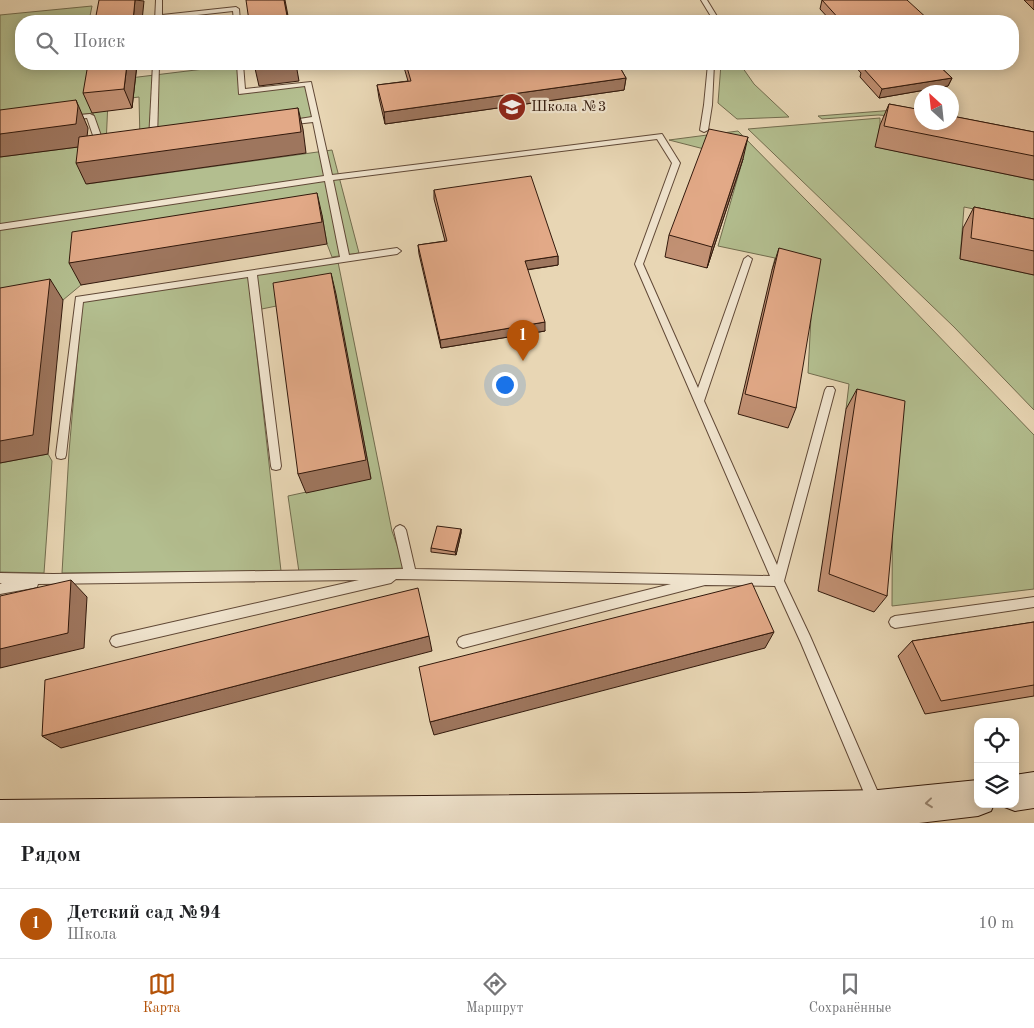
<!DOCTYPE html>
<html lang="ru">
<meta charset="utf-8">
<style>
body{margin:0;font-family:"Old Standard TT",serif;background:#f6f6f6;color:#202124}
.controls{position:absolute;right:15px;bottom:15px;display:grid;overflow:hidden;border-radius:10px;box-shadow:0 2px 12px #0003}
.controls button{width:45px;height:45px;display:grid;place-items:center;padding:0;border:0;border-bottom:1px solid #e0e0e0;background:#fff;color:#202124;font:25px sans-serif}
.compass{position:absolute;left:914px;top:85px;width:45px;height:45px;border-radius:50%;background:#fff;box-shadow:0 2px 12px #0003;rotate:333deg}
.you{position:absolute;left:504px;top:384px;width:18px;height:18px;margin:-12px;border:4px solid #fff;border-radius:50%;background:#1a73e8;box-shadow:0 0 0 8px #1a73e833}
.badge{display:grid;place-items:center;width:32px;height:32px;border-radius:50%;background:#b45309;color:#fff;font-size:16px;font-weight:700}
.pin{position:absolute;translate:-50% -41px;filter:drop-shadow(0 1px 2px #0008)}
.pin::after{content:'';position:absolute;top:26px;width:18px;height:15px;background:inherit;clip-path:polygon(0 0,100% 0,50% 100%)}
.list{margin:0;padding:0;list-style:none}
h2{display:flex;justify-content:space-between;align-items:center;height:65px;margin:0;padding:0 20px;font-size:21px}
h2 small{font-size:16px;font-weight:400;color:#757577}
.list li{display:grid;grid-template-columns:32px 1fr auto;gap:15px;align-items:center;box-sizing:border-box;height:70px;padding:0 20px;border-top:1px solid #e0e0e0}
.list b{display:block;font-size:19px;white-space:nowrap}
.list p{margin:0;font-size:16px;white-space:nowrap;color:#757577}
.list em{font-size:16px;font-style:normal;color:#757577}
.icon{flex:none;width:28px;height:28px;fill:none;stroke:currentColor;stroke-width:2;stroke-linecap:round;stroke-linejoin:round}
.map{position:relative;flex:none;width:1034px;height:823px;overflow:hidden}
.search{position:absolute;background:#fff;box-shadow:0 2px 12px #0003;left:15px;right:15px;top:15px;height:55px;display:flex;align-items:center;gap:12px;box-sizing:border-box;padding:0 18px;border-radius:20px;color:#757577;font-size:19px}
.sheet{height:135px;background:#fff}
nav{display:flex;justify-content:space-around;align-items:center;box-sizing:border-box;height:70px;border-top:1px solid #e0e0e0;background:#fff;font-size:14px;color:#757577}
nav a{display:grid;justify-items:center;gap:2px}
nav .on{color:#b45309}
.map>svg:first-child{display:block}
.green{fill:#b3be8f;stroke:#726c4e}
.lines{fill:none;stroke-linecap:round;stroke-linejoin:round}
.service-casing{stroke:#604836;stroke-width:2}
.secondary-casing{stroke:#32190c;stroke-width:2}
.service{fill:#f0e4ce;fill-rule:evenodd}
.secondary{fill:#f0e4ce;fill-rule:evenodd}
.wall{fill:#c29174;stroke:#32190c}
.shaded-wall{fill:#9e765e;stroke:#32190c}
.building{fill:#e2a987;stroke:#32190c}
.oneway{stroke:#9a8977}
.labels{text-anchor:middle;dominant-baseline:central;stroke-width:4.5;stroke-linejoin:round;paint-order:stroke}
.far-poi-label{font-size:15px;fill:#32190c;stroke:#f0e4ce;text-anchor:start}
</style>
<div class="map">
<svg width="1034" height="823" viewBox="0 0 1034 823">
<rect width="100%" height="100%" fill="#e8d6b4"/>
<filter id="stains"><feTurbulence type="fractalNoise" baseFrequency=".004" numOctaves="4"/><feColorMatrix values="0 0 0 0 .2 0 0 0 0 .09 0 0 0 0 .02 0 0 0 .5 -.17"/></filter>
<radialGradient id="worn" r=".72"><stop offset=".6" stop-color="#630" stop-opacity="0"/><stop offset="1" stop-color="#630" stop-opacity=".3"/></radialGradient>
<g class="green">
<path d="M92,6L89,21H21V64H99L97,82L237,65L240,94L306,85L312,117L140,141L139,97L108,101L106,145L104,146L93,113L0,126V15Z"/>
<path d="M721,64H740L754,84L789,117L737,119L718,103Z"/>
<path d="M895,110L894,116L878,115L822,119L818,116Z"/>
<path d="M880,118V125L876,147L1034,180V221L964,207L960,259L1034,275V410L954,327L748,129Z"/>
<path d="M738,131L877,272L1034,435V589L892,606L893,421L846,409L849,384L808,373L813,280L772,270L775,258L718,246L743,159L669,140Z"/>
<path d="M86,146L87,184L332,150L359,253L332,257L327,244L322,215L81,285L63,300L9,310L0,373V157Z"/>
<path d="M338,262L392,531L405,568L299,572L288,496L371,478L335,294L252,311L281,571L62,573L69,452L82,301Z"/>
<path d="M48,454L52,461L44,573L0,572V463Z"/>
</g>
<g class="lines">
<defs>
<g id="service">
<path d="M156,0H162V15L236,7L239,9L240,21H234L233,11L161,19V21H155Z"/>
<path d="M701,0H707L718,18V21H712V18Z"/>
<path d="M153,64H159L157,140L153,142L149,140Z"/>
<path d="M237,64H243L245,89L311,82L332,175L662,134L680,163L643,264L698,388L744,259L748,256L752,259L704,401L777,565L825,390L827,387H833L835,390L784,581L810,636L880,797L882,802L880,807L875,809L870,807L801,643L775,586L705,585L463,648L459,646L457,642L459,638L463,636L671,584L396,579L391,583L116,647L112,645L110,641L112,637L116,635L359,580L38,584L37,587L33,588L0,594V584L2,583H0V573L53,574L403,569L394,530L396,527L400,525L404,527L406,530L415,569L770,576L635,264L672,163L657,139L333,180L349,255L397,248L401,251L397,254L257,275L281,466L280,469L276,470L272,469L271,466L248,277L83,302L66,455L65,458L61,459L57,458L56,455L76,297L340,257L325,181L0,230V224L324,176L313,122L287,125L283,123L287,121L312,117L305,86L239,94Z"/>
<path d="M708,64H714L712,105L708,130L704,132L700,130L704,105Z"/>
<path d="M90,114L94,116L105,147L104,149H98L97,147L87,118L70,120L66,118L70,116Z"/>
<path d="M1034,597V607L895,628L891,626L889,622L891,618L895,616Z"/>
</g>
<g id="secondary">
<path d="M1034,772V808L1015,811L1002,806L1001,804H1015V775Z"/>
<path d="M978,780V804H994L991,811L978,816L919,823H0V800L745,793L878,790Z"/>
</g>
</defs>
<use href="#service" class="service-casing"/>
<use href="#secondary" class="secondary-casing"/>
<use href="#service" class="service"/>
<use href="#secondary" class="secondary"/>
</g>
<g class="wall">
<path d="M822,0L930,21H831L820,9Z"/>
<path d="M1024,0H1034V10Z"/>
<path d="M137,64L132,108L92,113L83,93Z"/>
<path d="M403,64H618L626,78L624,90L385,124L379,98L377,85L408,81Z"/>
<path d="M853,64H937L952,78L948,86L879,98L860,77L861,73Z"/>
<path d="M889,104L1034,132V180L875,147L880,125Z"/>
<path d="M743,159L707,268L665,257L669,235Z"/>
<path d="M434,190L558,256V265L527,270L545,331L441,348L419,254L418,245L445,241L434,199Z"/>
<path d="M974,207L1034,219V275L960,259L963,228Z"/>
<path d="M779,248L796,408L788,428L738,414L772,270Z"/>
<path d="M857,389L887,596L874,612L818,591L846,409Z"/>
<path d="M461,529V533L456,555L431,552V548Z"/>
<path d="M1034,622V696L925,714L898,656L912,641Z"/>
</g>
<g class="shaded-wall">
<path d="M135,0L144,1L142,21H133Z"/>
<path d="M284,0H285L289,21H288Z"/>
<path d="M127,64H137L132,108L124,89Z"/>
<path d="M254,64H296L299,81L259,86Z"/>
<path d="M626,78L624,90L385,124L384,112Z"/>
<path d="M952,78L948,86L879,98L882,89Z"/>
<path d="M76,100L88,128L86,146L0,157V134Z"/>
<path d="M298,108L303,129L306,153L86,184L76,163Z"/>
<path d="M748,137L743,159L707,268L712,247Z"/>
<path d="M317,193L322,215L327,244L81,285L69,263Z"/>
<path d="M558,256V265L524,270L525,261Z"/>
<path d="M331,273L336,294L371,479L306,493L298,474Z"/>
<path d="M50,279L63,300L48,454L0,463V441Z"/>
<path d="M545,322V331L441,348L440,340Z"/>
<path d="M461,529V533L456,555L455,552Z"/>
<path d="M71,580L87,597L84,648L0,668V649Z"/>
<path d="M774,632L765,648L434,735L430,722Z"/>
<path d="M429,636L432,651L61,748L42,736Z"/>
</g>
<g class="building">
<path d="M99,0H135L133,21H95Z"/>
<path d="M246,0H284L288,21H249Z"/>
<path d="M822,0H907L930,21H841Z"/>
<path d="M561,17L564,21H527Z"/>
<path d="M88,64H127L124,89L83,93Z"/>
<path d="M406,64H618L626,78L384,112L377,85L411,81Z"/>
<path d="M864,64H937L952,78L882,89L863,68L867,67Z"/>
<path d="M76,100L78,106L76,124L0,134V110Z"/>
<path d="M889,104L922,110V122H952V116L1034,132V156L884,126Z"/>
<path d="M298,108L301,132L76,163L79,137Z"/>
<path d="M709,129L748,137L712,247L669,235Z"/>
<path d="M531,176L558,256L525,261L545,322L440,340L418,245L447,241L434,190Z"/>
<path d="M317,193L322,222L69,263L72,232Z"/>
<path d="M974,207L1034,219V251L971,238Z"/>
<path d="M779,248L821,259L796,408L745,394Z"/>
<path d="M331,273L366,460L298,474L273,283Z"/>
<path d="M50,279L33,435L0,441V288Z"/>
<path d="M857,389L905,401L887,596L829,574Z"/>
<path d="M437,526L461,529L455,552L431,548Z"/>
<path d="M71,580L68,633L0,649V596Z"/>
<path d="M752,583L774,632L430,722L419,667Z"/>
<path d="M418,588L429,636L42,736L45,680Z"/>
<path d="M1034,622V685L941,701L912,641Z"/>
</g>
<defs><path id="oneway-chevron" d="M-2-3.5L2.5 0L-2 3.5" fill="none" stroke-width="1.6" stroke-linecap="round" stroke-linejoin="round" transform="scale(1.25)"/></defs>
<use class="oneway" href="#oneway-chevron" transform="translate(929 803) rotate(174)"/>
<defs>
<symbol id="school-disc" viewBox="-11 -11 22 22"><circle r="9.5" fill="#8f2418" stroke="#f0e4ce"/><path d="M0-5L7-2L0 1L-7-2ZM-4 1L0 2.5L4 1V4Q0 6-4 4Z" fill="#fff"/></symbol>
</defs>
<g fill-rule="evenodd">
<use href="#school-disc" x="496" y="91" width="32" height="32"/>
</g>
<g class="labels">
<g class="far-poi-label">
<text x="531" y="107">Школа №3</text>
</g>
</g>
<rect width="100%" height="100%" filter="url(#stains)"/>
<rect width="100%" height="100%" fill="url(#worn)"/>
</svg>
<div class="controls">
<button><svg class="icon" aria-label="locate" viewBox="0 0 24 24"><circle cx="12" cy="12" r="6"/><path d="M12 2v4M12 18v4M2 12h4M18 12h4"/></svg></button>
<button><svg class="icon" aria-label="layers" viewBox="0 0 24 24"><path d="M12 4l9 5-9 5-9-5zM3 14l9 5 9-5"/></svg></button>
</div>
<svg class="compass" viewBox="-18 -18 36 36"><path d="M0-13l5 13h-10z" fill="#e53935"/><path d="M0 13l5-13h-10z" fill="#757577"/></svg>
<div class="you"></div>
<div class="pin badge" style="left:523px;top:361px">1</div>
<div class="search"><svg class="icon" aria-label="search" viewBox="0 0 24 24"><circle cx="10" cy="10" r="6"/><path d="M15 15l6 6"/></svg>Поиск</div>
</div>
<section class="sheet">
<h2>Рядом<small></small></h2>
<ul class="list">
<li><span class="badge">1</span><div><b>Детский сад №94</b><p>Школа</p></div><em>10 m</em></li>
</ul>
</section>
<nav>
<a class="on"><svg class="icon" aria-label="map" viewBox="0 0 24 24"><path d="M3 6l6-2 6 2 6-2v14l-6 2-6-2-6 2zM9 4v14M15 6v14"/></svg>Карта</a>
<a><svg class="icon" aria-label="directions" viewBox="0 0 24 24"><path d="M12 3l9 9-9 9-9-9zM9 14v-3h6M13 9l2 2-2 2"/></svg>Маршрут</a>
<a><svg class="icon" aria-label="saved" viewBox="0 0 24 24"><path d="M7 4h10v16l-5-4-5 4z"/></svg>Сохранённые</a>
</nav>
